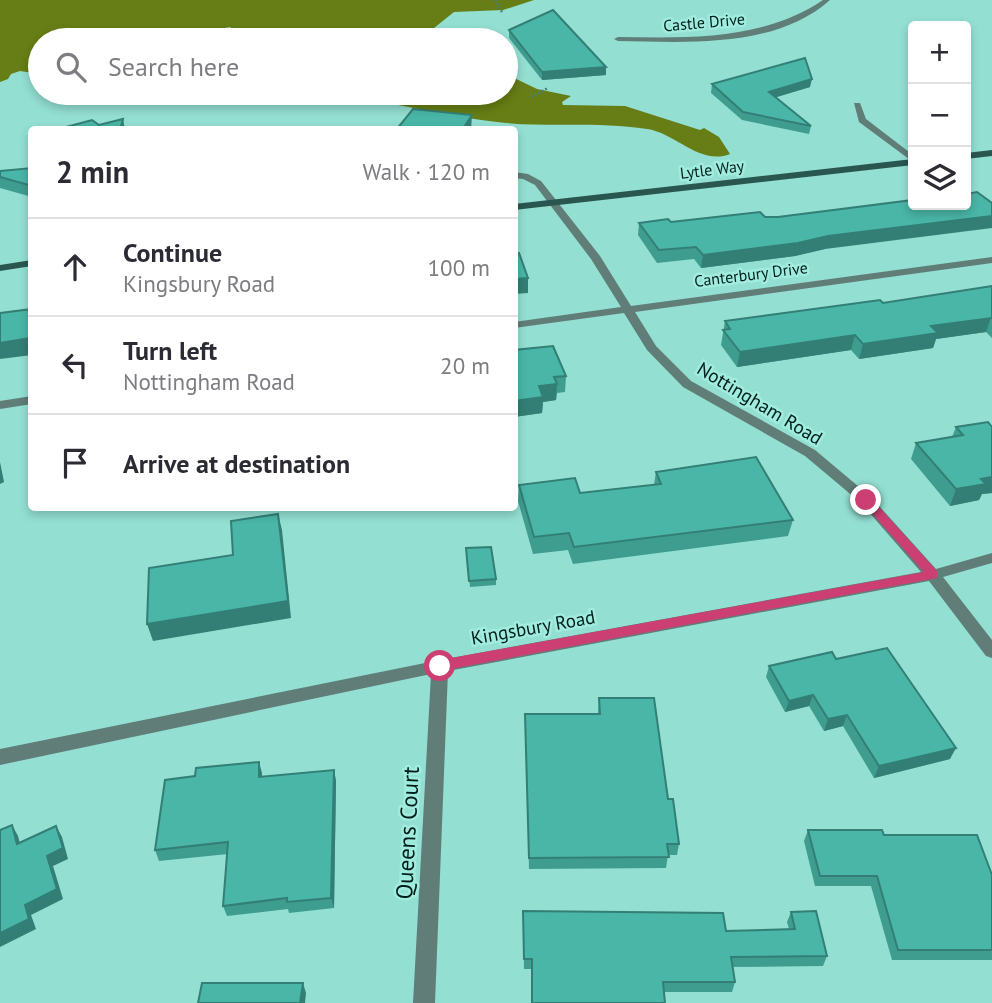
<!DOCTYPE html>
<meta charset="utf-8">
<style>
body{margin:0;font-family:"PT Sans",sans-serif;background:#f7f7f7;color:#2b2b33}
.controls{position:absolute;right:21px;top:21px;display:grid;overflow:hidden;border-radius:7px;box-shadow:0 4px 10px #0003}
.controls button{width:63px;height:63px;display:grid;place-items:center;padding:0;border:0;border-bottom:2px solid #e1e1e2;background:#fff;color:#2b2b33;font:35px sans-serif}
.stop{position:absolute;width:21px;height:21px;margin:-16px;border:5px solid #cb3f72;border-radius:50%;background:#fff}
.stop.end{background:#cb3f72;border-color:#fff;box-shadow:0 2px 7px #0008}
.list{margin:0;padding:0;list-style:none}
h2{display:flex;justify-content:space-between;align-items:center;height:91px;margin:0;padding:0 28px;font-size:30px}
h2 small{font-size:23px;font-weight:400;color:#7c7c81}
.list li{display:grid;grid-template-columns:46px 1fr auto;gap:21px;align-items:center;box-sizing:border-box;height:98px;padding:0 28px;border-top:2px solid #e1e1e2}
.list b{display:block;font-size:26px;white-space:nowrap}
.list p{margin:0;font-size:23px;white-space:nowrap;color:#7c7c81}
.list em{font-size:23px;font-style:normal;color:#7c7c81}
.icon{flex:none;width:38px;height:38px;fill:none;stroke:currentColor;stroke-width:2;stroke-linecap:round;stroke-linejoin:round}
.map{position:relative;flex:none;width:992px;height:1003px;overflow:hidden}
.search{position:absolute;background:#fff;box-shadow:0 4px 10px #0003;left:28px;top:28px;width:490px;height:77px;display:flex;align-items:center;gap:18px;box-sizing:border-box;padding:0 24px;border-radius:38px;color:#7c7c81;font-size:26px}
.panel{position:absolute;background:#fff;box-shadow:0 4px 10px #0003;left:28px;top:126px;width:490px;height:385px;border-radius:7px}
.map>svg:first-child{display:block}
.water{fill:#667e15}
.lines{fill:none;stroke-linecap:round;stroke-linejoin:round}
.path{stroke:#4a8077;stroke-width:2.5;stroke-dasharray:2 2;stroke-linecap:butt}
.street{fill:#607d78;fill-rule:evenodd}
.secondary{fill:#295750;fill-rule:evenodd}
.wall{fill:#3f9d90}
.shaded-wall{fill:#337f75}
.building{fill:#49b6a7;stroke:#337f75;stroke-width:2}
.route{fill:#cb3f72}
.labels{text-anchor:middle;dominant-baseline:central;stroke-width:5;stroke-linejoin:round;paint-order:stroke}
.far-street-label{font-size:16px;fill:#001f1b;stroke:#a0ecdf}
.street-label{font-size:19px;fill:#001f1b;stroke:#a0ecdf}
.near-street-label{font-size:23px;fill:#001f1b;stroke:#a0ecdf}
</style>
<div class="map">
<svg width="992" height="1003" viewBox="0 0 992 1003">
<rect width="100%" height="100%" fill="#93dfd2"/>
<g class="water">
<path d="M0,0H534L503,10L454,12L429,32L449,40H226L234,30L230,27L198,33L186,40H40V74L20,71L11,74L8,79L0,82Z"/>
<path d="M506,74L537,89L571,96L562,102L563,105L625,106L700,130L704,128L719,137L730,154C700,166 676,133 647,129C597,121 546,128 497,122C454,117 413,107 370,100L368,95L357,93H506Z"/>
</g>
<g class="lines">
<g class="path">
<path d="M495,0L502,12"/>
<path d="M531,97L548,88"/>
</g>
<g class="street">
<path d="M823,0H830C775,49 687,42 618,41L614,39L618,37C688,38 762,41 823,0Z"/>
<path d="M854,103H860L866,119L913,155V162L859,122Z"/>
<path d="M514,172L528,174L541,181L600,256L631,306L992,257V263L635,312L656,346L691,381L815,450L871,497L936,569L992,553V563L943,577L992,640V658L986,656L929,581L448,671L435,1003H413L431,674L0,765V749L440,660L921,572L861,503L805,456L683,387L647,350L624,313L514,328V322L621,307L591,259L535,185L523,179L514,178Z"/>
<path d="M32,396V404L0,409V401Z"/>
</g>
<g class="secondary">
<path d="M992,150V156L966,159V153Z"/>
<path d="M913,159V165L514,210V204Z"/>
<path d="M32,260V266L0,271V265Z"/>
</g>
</g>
<g class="wall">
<path d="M509,30L606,67V75L542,80L509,38Z"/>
<path d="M712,84L810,87L776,97L811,126L809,134L742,120L711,93Z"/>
<path d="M32,168V197L0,188V171Z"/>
<path d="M765,217L825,249L795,256L701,268L694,259L657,263L638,235L639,223Z"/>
<path d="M992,286V338L986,332L936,339L933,348L859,359L851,350L737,367L721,345L725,321L883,303Z"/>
<path d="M514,350L566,376L565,392L557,393L556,400L543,402L542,413L514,417Z"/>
<path d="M956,427H992V493L982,494L979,500L950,506L911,459L916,443L952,437Z"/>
<path d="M656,472L793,520L788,536L573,564L568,550L533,554L518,501L519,485L580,493L654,485Z"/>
<path d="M466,548L496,579V585L470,587Z"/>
<path d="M836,659L950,759L874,778L843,726L824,731L809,706L785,712L766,677L769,666Z"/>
<path d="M599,698L668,799L679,844L677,855H668L666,868L529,869L525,714H598Z"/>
<path d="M334,770L336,781L334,908L289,913L288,909L227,916L223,906L228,854L159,861L155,850L262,773V777Z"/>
<path d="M808,830L884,835L992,875V960H892L871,886H815L804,841Z"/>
<path d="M523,911L726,931L789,929L787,922L791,912L827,956L823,966L732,967L735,982L732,992H664L665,1003H532L531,969H524Z"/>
</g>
<g class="shaded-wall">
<path d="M606,67V75L542,80V72Z"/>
<path d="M812,79L810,87L767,100L769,92Z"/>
<path d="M472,115L471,130H462Z"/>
<path d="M123,119L125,130H120Z"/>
<path d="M992,216V228L825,249L795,256L701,268L703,255L828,236Z"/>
<path d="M528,278V293L514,294V279Z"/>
<path d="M991,317L986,332L936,339L933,348L859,359L863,344L931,326Z"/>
<path d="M32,324V355L0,359V343Z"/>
<path d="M855,335L851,350L737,367L740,352Z"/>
<path d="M557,384L556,400L543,402L542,413L514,417V401L539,386Z"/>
<path d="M0,462L4,482L0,484Z"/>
<path d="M992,477V493L982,494L979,500L950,506L956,489L981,479Z"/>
<path d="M278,514L282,530L291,618L153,641L147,624L288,601Z"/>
<path d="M813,695L809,706L785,712L789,701Z"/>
<path d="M847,715L843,726L824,731L828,719Z"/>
<path d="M956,748L950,759L874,778L879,766Z"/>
<path d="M259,762L262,773V789L259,777Z"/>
<path d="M334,770L336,781L334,908L331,898Z"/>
<path d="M12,825L18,836L23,855L17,844Z"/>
<path d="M56,826L62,837L68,859L53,866L63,899L31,915L36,929L0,947V933L25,905Z"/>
<path d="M303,983L306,993L305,1003H300Z"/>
</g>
<g class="building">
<path d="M553,10L606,67L542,72L509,30Z"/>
<path d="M805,58L812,79L769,92L811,126L743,112L712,84Z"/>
<path d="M413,109L472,115L462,130H396Z"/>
<path d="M123,119L120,130H55L92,120L99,125Z"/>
<path d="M32,168V186L0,177V171Z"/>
<path d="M977,192L992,203V216L828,236L798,243L703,255L696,247L659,250L639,223L668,219L671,222L760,212L765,217H778L913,200V205H966V194Z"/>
<path d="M514,253H519L528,278L514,279Z"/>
<path d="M992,286V318L931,326L938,333L863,344L855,335L740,352L723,330L730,329L725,321L880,300L883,303Z"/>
<path d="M32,309L30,338L0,343V313Z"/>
<path d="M553,346L566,376L554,377L557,384L539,386L543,397L514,401V350Z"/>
<path d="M988,422L992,427V477L981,479L986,484L956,489L916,443L963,435L956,427Z"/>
<path d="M756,457L793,520L574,547L569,533L534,537L519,485L575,478L580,493L661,484L656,472Z"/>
<path d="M278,514L288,601L147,624L149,568L233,555L231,521Z"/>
<path d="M491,547L496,579L469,581L466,548Z"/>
<path d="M887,648L956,748L879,766L847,715L828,719L813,695L789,701L769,666L832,652L836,659Z"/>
<path d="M599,698H654L668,799H673L679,844H667L669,857L529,858L525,714H600Z"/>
<path d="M259,762V777L334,770L331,898L287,902V898L223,906L228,842L155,850L165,780L195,776L196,768Z"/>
<path d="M12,825L17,844L56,826L63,848L47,856L57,889L25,905L29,919L0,933V830Z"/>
<path d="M808,830H882L884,835H977L992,875V950H898L877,876H820Z"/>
<path d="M523,911L723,913L726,931L795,929L791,912L816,911L827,956L731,957L735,982H663L665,1003H532V959H524Z"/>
<path d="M202,983H303L300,1003H198Z"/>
</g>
<path class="route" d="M866,496L870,497L937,571V578L440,671L433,666L440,660L924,572L862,502L861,500Z"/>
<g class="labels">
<g class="far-street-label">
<text transform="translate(704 22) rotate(-5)">Castle Drive</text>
<text transform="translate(712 169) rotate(-7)">Lytle Way</text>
<text transform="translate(751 274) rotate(-7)">Canterbury Drive</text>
</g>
<g class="street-label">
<text transform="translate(760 403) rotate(31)">Nottingham Road</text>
<text transform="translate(533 627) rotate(-10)">Kingsbury Road</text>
</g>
<g class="near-street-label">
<text transform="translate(407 833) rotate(-87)">Queens Court</text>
</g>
</g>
</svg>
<div class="controls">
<button>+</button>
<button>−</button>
<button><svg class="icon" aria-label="layers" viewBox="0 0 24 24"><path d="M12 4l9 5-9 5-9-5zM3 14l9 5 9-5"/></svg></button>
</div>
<div class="stop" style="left:440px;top:666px"></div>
<div class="stop end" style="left:866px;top:500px"></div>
<div class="search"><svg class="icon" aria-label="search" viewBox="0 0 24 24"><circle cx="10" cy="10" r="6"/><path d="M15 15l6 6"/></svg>Search here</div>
<section class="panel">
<h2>2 min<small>Walk · 120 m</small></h2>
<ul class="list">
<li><svg class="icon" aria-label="ahead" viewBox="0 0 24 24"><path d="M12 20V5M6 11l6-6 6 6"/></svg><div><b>Continue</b><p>Kingsbury Road</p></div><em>100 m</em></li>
<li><svg class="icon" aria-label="left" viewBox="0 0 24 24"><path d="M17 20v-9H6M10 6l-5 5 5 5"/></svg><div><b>Turn left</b><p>Nottingham Road</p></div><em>20 m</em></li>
<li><svg class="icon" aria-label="arrive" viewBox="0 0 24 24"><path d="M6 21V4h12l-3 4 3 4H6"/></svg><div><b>Arrive at destination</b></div></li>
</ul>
</section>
</div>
